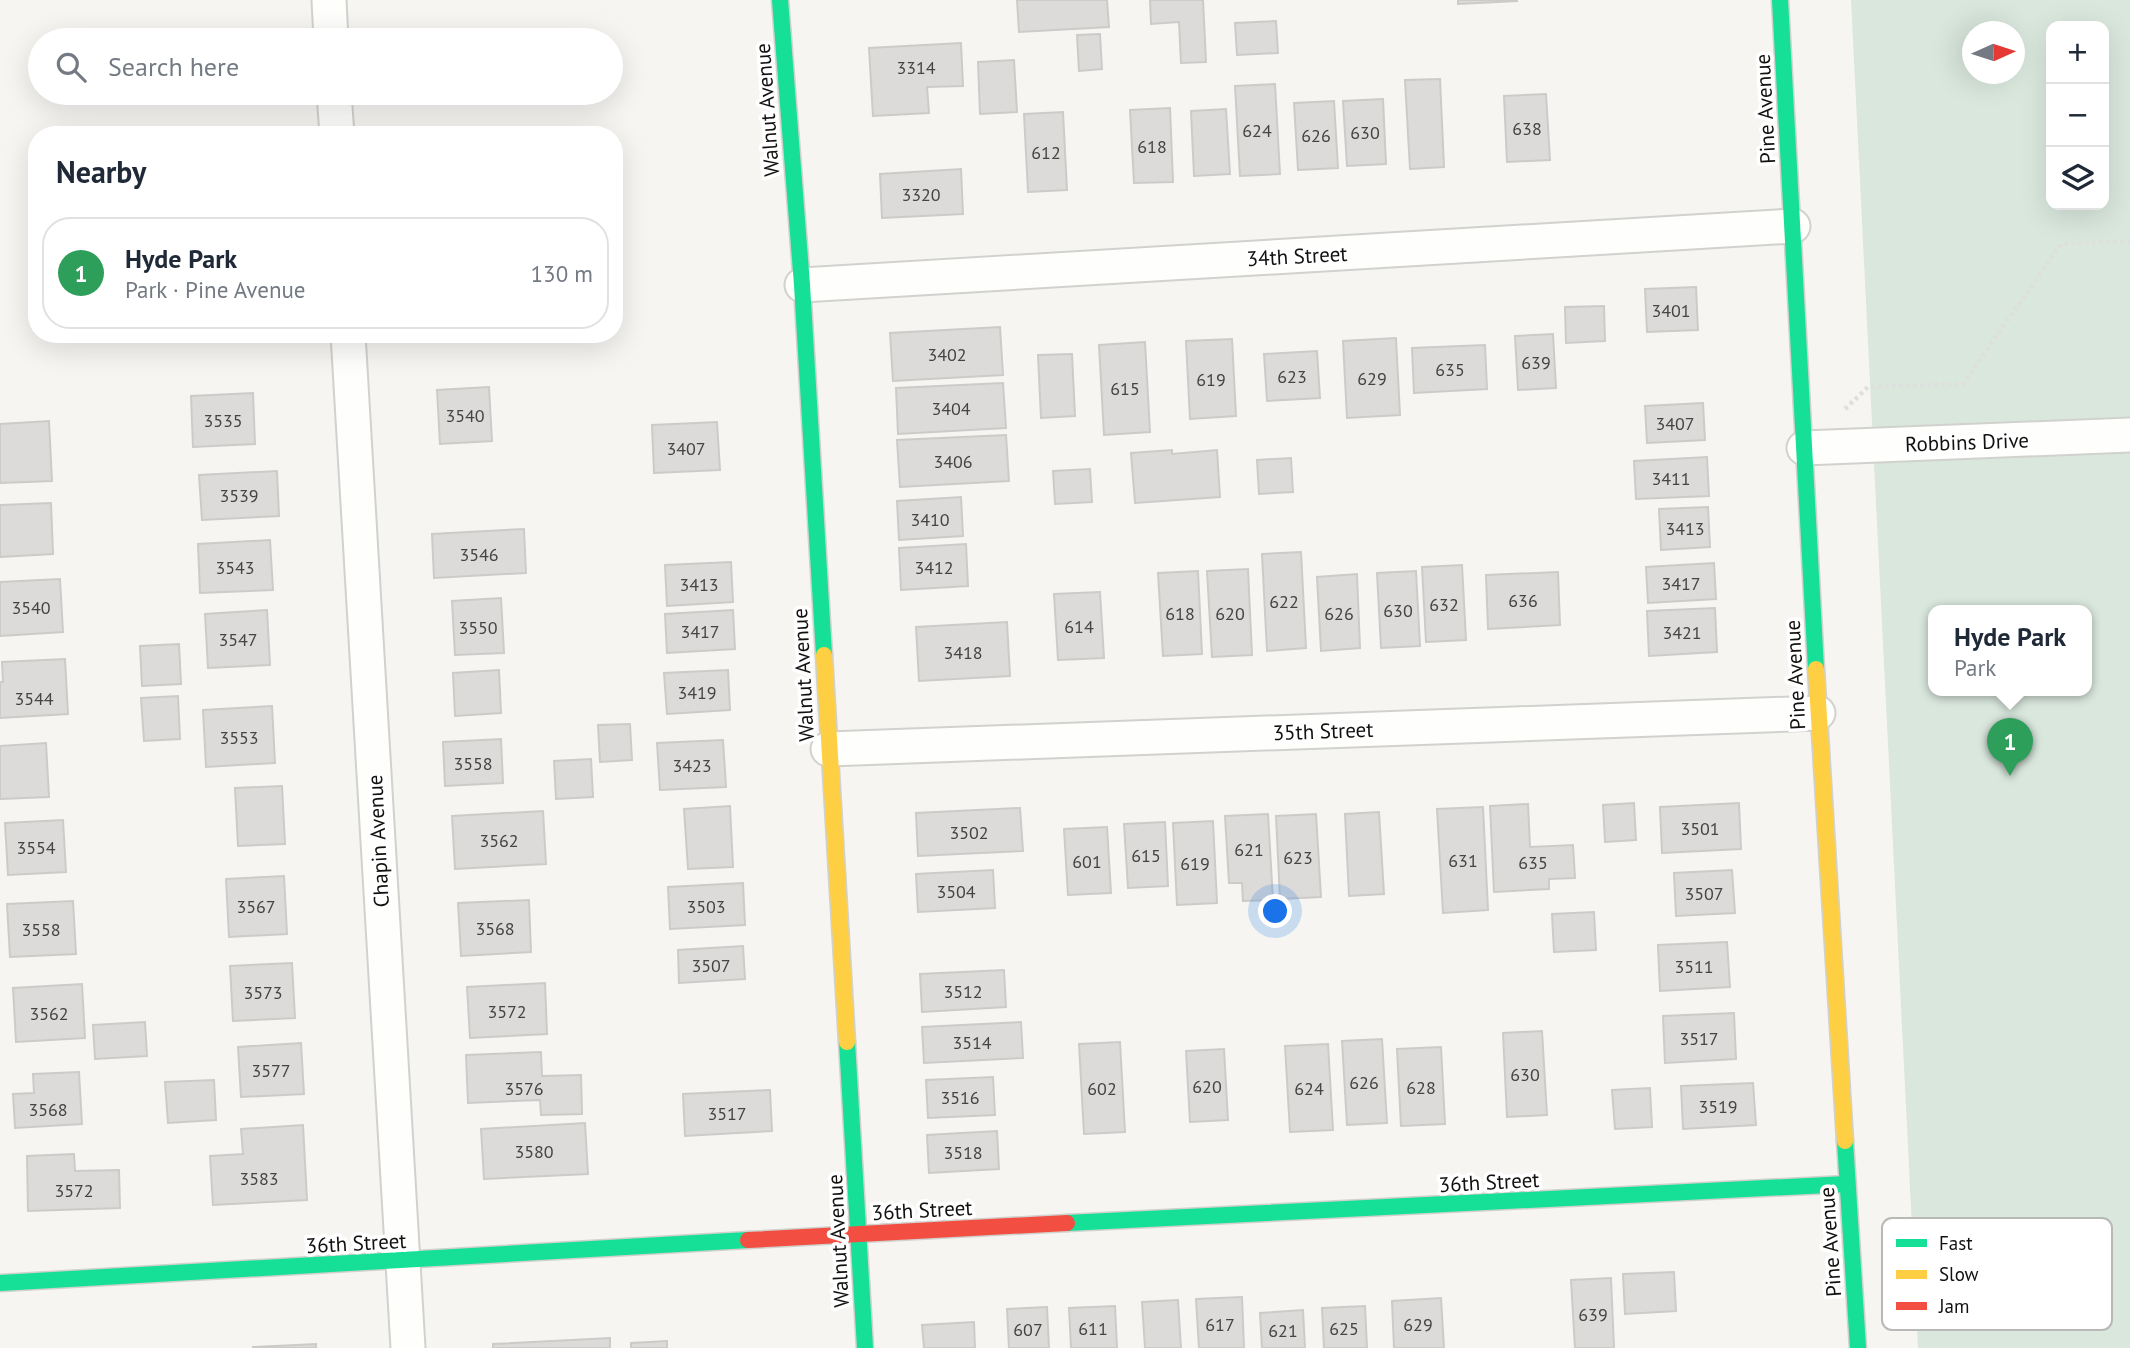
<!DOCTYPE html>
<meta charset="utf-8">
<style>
body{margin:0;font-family:"PT Sans",sans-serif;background:#f2f2f3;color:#1f2937}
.controls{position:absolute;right:21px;top:21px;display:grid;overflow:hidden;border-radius:14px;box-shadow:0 7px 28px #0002}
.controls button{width:63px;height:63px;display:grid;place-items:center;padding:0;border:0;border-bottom:2px solid #e0e1e3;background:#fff;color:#1f2937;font:35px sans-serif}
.compass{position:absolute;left:1962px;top:21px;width:63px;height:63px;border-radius:50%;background:#fff;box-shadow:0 7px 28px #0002;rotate:87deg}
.you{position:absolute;left:1276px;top:912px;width:24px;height:24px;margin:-18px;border:5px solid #fff;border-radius:50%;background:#1a73e8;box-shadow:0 0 0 10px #1a73e833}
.badge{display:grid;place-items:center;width:46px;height:46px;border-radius:50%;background:#62615f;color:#fff;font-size:23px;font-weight:700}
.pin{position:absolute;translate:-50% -58px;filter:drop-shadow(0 2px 4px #0008)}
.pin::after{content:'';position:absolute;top:37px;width:24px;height:21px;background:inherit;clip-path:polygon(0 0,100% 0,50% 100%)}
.popup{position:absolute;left:1928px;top:605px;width:164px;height:91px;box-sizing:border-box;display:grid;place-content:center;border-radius:14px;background:#fff;filter:drop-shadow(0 2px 5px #0005);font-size:23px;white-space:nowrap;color:#747a83}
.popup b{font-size:26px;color:#1f2937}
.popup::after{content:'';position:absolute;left:50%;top:100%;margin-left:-14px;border:14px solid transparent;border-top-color:#fff}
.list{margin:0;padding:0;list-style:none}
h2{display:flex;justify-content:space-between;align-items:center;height:91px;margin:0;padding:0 28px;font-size:30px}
h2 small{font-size:23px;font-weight:400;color:#747a83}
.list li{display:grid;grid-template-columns:46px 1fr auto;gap:21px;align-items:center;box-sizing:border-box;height:112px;margin:0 14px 14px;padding:0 14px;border:2px solid #e0e1e3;border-radius:28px}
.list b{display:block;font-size:26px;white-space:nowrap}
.list p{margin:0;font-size:23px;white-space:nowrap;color:#747a83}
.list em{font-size:23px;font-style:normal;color:#747a83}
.icon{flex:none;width:38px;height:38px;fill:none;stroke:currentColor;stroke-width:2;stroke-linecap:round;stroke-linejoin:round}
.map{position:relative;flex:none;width:2130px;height:1348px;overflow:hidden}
.search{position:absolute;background:#fff;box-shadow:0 7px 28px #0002;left:28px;top:28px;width:595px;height:77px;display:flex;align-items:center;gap:18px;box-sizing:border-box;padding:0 24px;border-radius:38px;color:#747a83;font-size:26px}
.panel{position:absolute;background:#fff;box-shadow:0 7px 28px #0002;left:28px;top:126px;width:595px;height:217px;border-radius:28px}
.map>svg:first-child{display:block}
.green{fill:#d9e7dd;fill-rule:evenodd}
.building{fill:#dddbd9;stroke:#cccbc9;stroke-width:2}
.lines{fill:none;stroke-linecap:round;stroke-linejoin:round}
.street-casing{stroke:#d1d1ce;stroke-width:37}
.fast-casing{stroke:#d1d1ce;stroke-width:19}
.slow-casing{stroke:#d1d1ce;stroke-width:19}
.jam-casing{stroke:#d1d1ce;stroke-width:19}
.path{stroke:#dfdfde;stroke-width:4.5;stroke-dasharray:3.5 3.5;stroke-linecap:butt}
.street{stroke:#fefefd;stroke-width:33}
.fast{stroke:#16e098;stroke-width:16}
.slow{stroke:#ffcf43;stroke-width:16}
.jam{stroke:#f24e42;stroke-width:16}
.labels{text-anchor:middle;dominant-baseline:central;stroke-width:7;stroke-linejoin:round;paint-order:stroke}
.number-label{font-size:18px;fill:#464443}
.street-label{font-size:21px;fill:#121110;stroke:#fff}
.key{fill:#fff;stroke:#b8b8b7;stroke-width:2}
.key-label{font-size:19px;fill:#121110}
</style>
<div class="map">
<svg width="2130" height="1348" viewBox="0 0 2130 1348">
<rect width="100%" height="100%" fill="#f6f5f2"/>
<path class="green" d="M1851,0H2130V1348H1918ZM2051,26H2104V205H2051ZM1972,32H2014V74H1972ZM1933,610H2087V690H1933Z"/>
<g class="building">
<path d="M1017,0H1107L1109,27L1019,32Z"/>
<path d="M1150,0H1203L1206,62L1181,63L1179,22L1151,24Z"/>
<path d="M1458,0H1517V1L1458,4Z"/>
<path d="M1276,21L1278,53L1237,55L1235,23Z"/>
<path d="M1100,34L1102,69L1079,71L1077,35Z"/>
<path d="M961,43L963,86L927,87L929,113L873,116L869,48Z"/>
<path d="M1014,60L1017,112L980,114L978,62Z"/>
<path d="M1440,79L1444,167L1410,169L1405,80Z"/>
<path d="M1275,84L1280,174L1240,176L1235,86Z"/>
<path d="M1546,94L1550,160L1507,162L1504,96Z"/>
<path d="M1383,99L1386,164L1347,166L1343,101Z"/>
<path d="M1334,101L1338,168L1298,170L1294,103Z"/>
<path d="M1170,108L1173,182L1134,183L1130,110Z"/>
<path d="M1226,109L1230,174L1194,176L1191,111Z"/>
<path d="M1063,112L1067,190L1028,192L1024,114Z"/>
<path d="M961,169L963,214L882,218L880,174Z"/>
<path d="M1696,287L1698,330L1647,332L1645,289Z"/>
<path d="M1604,306L1605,341L1566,343L1565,307Z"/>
<path d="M1000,327L1003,375L893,381L890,333Z"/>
<path d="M1553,334L1556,388L1518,390L1515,336Z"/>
<path d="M1396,338L1400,415L1347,418L1343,341Z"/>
<path d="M1232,339L1236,416L1190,419L1186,341Z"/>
<path d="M1145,342L1150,432L1104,435L1099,345Z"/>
<path d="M1485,345L1487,389L1414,393L1412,348Z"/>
<path d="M1317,351L1320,398L1267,401L1264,354Z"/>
<path d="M1072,354L1075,416L1041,418L1038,355Z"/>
<path d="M1003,383L1006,428L898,434L896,388Z"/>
<path d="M489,387L492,441L440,444L437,390Z"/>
<path d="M253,393L255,444L193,447L191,396Z"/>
<path d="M1703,403L1705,440L1647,443L1645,406Z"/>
<path d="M49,421L52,481L0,483V424Z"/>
<path d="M717,422L720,470L654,473L652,425Z"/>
<path d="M1006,435L1009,481L900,487L897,440Z"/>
<path d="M1172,450V454L1217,450L1220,497L1135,503L1131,453Z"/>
<path d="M1707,457L1709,496L1636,499L1634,461Z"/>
<path d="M1291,458L1293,492L1259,494L1257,460Z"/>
<path d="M1090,469L1092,502L1055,504L1053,471Z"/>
<path d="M277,471L279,516L202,520L199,475Z"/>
<path d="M961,497L963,536L899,540L897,501Z"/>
<path d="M51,503L53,554L0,557V505Z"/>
<path d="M1708,507L1710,547L1661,550L1659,509Z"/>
<path d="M524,529L526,573L434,578L432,534Z"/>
<path d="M270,540L273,590L200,593L198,544Z"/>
<path d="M966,544L968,586L901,590L899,548Z"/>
<path d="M1301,552L1306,648L1267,651L1262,554Z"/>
<path d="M731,562L733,602L667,606L665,565Z"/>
<path d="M1714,563L1716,599L1648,603L1646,567Z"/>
<path d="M1462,565L1466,640L1426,642L1422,567Z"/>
<path d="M1248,569L1252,655L1212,657L1207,571Z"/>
<path d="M1198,571L1202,654L1163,656L1158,573Z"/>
<path d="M1416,571L1420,646L1381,648L1377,573Z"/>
<path d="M1558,572L1560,625L1488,629L1486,575Z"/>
<path d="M1357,574L1360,648L1321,651L1317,577Z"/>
<path d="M60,579L63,632L0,636V582Z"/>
<path d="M1100,592L1104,658L1058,660L1054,594Z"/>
<path d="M501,598L504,653L455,655L452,601Z"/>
<path d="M1715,608L1717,652L1649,656L1647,611Z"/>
<path d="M267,610L270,665L208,668L205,614Z"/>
<path d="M733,610L735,649L667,653L665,614Z"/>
<path d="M1007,622L1010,676L919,681L916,627Z"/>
<path d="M179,644L181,684L142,686L140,646Z"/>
<path d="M65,659L68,714L0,718V682H3L2,662Z"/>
<path d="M499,670L501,713L455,716L453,673Z"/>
<path d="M728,670L730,710L667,714L664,673Z"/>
<path d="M178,696L180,739L144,741L141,698Z"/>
<path d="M272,706L275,763L206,767L203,710Z"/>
<path d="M630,724L632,760L600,762L598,725Z"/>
<path d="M501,739L503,783L445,786L443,742Z"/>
<path d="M723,740L726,787L660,790L657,743Z"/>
<path d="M46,743L49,797L0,799V746Z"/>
<path d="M591,759L593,797L556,799L554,761Z"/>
<path d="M282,786L285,844L238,846L235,788Z"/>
<path d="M1634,803L1636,840L1605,842L1603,805Z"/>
<path d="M1739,803L1741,849L1662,853L1660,807Z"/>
<path d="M1528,804L1530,847L1573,845L1575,878L1549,879V889L1494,892L1490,806Z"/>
<path d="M730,806L733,867L688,869L684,809Z"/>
<path d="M1483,807L1488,910L1443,913L1437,809Z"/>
<path d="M1020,808L1023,851L918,856L916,813Z"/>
<path d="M543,811L546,864L455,869L452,816Z"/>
<path d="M1379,812L1384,894L1349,896L1345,814Z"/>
<path d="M1268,814L1273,900L1243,901L1242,883H1229L1225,816Z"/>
<path d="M1316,814L1321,897L1280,899L1276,816Z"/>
<path d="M63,820L66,872L8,875L5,823Z"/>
<path d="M1213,821L1217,903L1177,905L1173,823Z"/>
<path d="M1165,822L1168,886L1128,888L1124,824Z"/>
<path d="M1107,827L1111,893L1068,895L1064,829Z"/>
<path d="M993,870L995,908L918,912L916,874Z"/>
<path d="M1732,870L1735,913L1676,916L1674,873Z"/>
<path d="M284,876L287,934L229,937L226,879Z"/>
<path d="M743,883L745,925L670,929L668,887Z"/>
<path d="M529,900L531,952L461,956L458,903Z"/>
<path d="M73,901L76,954L10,957L7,904Z"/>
<path d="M1594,912L1596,950L1554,952L1552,914Z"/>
<path d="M1727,942L1730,987L1660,991L1658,945Z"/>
<path d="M743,946L745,979L679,983L678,950Z"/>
<path d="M292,963L295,1018L233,1021L230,966Z"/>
<path d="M1004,970L1006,1007L922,1012L920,974Z"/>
<path d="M545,983L547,1034L470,1038L467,987Z"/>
<path d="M82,984L85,1038L16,1042L13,988Z"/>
<path d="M1734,1013L1736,1059L1665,1063L1663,1016Z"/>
<path d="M145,1022L147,1056L95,1059L93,1025Z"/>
<path d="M1021,1022L1023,1058L924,1063L922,1027Z"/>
<path d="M1542,1031L1547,1115L1507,1117L1503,1033Z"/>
<path d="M1382,1039L1387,1123L1347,1125L1342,1041Z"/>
<path d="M1120,1042L1125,1132L1084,1134L1079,1044Z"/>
<path d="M301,1043L304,1094L241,1097L238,1047Z"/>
<path d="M1328,1044L1333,1130L1290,1132L1285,1046Z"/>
<path d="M1441,1047L1445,1124L1401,1126L1397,1049Z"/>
<path d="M1224,1049L1228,1120L1190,1122L1186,1051Z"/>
<path d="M541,1052L542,1076L581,1075L582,1114L541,1115L540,1100L468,1103L466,1055Z"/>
<path d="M79,1072L82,1124L15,1128L13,1094L34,1093L33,1074Z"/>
<path d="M993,1077L995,1115L928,1118L926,1080Z"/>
<path d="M214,1080L216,1120L168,1123L165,1082Z"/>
<path d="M1753,1083L1756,1125L1683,1129L1681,1086Z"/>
<path d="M1650,1088L1652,1127L1615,1129L1612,1090Z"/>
<path d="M770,1090L772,1131L685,1136L683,1094Z"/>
<path d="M585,1123L588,1174L484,1179L481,1129Z"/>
<path d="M303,1125L307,1200L213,1205L210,1156L243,1154L241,1129Z"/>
<path d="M997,1131L999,1169L929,1173L927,1135Z"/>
<path d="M74,1154L75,1171L119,1170L120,1208L28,1211L27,1156Z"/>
<path d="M1674,1272L1676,1311L1625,1314L1623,1274Z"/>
<path d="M1611,1278L1614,1348H1575L1571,1280Z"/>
<path d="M1242,1297L1244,1348H1199L1196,1299Z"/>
<path d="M1441,1298L1444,1348H1394L1392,1301Z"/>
<path d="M1178,1300L1181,1348H1145L1142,1302Z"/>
<path d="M1115,1306L1117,1348H1071L1069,1308Z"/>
<path d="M1365,1306L1367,1348H1324L1322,1308Z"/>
<path d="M1047,1307L1049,1348H1009L1007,1309Z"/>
<path d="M1303,1310L1305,1348H1262L1260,1313Z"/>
<path d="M974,1322L975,1348H924L922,1325Z"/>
<path d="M610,1338V1348H493V1344Z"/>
<path d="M667,1341V1348H631V1343Z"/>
<path d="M316,1344V1348H253V1347Z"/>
</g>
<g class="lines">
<defs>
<g id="street">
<path d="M329,0L331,40"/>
<path d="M334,93L337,135"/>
<path d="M802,285L1793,226"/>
<path d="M348,334L408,1348"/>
<path d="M1804,448L2130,435"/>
<path d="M828,749L1818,713"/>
</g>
<g id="fast">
<path d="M780,0L802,285L824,655"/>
<path d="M1780,0L1816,669"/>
<path d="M847,1042L865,1348"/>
<path d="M1845,1141L1858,1348"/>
<path d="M1067,1223L1847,1184"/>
<path d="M0,1283L748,1240"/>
</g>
<g id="slow">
<path d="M824,655L847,1042"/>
<path d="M1816,669L1845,1141"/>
</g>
<path id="jam" d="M748,1240L1067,1223"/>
</defs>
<use href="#street" class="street-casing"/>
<use href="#fast" class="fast-casing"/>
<use href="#slow" class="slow-casing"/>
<use href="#jam" class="jam-casing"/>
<path class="path" d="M1845,409L1868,387L1963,384L2061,244L2130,241"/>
<use href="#street" class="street"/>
<use href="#fast" class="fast"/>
<use href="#slow" class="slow"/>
<use href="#jam" class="jam"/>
</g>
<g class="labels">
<g class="number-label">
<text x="916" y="67">3314</text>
<text x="1527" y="128">638</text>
<text x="1257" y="130">624</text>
<text x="1365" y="132">630</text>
<text x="1316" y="135">626</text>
<text x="1152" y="146">618</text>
<text x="1046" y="152">612</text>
<text x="921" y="194">3320</text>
<text x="1671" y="310">3401</text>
<text x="947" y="354">3402</text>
<text x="1536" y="362">639</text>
<text x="1450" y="369">635</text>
<text x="1292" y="376">623</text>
<text x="1372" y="378">629</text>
<text x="1211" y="379">619</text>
<text x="1125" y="388">615</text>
<text x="951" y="408">3404</text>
<text x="465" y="415">3540</text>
<text x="223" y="420">3535</text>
<text x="1675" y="423">3407</text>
<text x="686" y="448">3407</text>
<text x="953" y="461">3406</text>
<text x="1671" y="478">3411</text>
<text x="239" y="495">3539</text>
<text x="930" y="519">3410</text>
<text x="1685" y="528">3413</text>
<text x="479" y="554">3546</text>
<text x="235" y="567">3543</text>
<text x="934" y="567">3412</text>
<text x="1681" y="583">3417</text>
<text x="699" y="584">3413</text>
<text x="1523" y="600">636</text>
<text x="1284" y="601">622</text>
<text x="1444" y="604">632</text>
<text x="31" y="607">3540</text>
<text x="1398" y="610">630</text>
<text x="1180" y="613">618</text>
<text x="1230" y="613">620</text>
<text x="1339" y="613">626</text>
<text x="1079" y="626">614</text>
<text x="478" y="627">3550</text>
<text x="700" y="631">3417</text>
<text x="1682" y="632">3421</text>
<text x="238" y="639">3547</text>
<text x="963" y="652">3418</text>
<text x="697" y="692">3419</text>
<text x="34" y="698">3544</text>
<text x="239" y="737">3553</text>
<text x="473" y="763">3558</text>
<text x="692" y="765">3423</text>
<text x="1700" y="828">3501</text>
<text x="969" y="832">3502</text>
<text x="499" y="840">3562</text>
<text x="36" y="847">3554</text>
<text x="1249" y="849">621</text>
<text x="1146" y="855">615</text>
<text x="1298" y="857">623</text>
<text x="1463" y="860">631</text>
<text x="1087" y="861">601</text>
<text x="1533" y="862">635</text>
<text x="1195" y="863">619</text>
<text x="956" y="891">3504</text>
<text x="1704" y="893">3507</text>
<text x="256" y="906">3567</text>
<text x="706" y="906">3503</text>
<text x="495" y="928">3568</text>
<text x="41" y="929">3558</text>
<text x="711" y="965">3507</text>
<text x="1694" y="966">3511</text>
<text x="963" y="991">3512</text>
<text x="263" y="992">3573</text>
<text x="507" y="1011">3572</text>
<text x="49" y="1013">3562</text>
<text x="1699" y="1038">3517</text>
<text x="972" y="1042">3514</text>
<text x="271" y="1070">3577</text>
<text x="1525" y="1074">630</text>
<text x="1364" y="1082">626</text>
<text x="1207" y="1086">620</text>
<text x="1421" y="1087">628</text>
<text x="524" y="1088">3576</text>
<text x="1102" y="1088">602</text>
<text x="1309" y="1088">624</text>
<text x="960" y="1097">3516</text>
<text x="1718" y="1106">3519</text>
<text x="48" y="1109">3568</text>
<text x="727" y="1113">3517</text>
<text x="534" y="1151">3580</text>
<text x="963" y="1152">3518</text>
<text x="259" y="1178">3583</text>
<text x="74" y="1190">3572</text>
<text x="1593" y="1314">639</text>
<text x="1220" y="1324">617</text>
<text x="1418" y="1324">629</text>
<text x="1093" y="1328">611</text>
<text x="1344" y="1328">625</text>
<text x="1028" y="1329">607</text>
<text x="1283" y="1330">621</text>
</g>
<g class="street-label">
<text transform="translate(1765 109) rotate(-93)">Pine Avenue</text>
<text transform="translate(767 110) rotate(-94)">Walnut Avenue</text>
<text transform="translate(1297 256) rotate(-3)">34th Street</text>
<text transform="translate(1967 442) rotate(-2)">Robbins Drive</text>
<text transform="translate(803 675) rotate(-93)">Walnut Avenue</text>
<text transform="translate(1795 675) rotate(-93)">Pine Avenue</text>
<text transform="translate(1323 731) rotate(-2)">35th Street</text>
<text transform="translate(378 841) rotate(-93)">Chapin Avenue</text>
<text transform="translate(1489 1182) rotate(-3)">36th Street</text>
<text transform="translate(922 1210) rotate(-3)">36th Street</text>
<text transform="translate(838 1241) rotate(-93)">Walnut Avenue</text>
<text transform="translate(1830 1242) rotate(-94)">Pine Avenue</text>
<text transform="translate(356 1243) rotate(-3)">36th Street</text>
</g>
</g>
<rect x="1882" y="1218" width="230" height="112" rx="10" class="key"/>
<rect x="1896" y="1239" width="31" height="8" fill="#16e098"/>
<rect x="1896" y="1270" width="31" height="9" fill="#ffcf43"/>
<rect x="1896" y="1302" width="31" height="8" fill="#f24e42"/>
<g class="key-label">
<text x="1939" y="1250">Fast</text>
<text x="1939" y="1281">Slow</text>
<text x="1939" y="1313">Jam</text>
</g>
</svg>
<div class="controls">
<button>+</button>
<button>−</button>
<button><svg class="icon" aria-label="layers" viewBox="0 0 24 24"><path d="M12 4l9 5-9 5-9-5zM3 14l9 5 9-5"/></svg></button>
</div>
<svg class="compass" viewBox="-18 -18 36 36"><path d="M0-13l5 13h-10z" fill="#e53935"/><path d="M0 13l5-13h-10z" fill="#747a83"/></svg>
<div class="you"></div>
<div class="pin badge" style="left:2010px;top:776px;background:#2e9e5b">1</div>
<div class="popup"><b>Hyde Park</b>Park</div>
<div class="search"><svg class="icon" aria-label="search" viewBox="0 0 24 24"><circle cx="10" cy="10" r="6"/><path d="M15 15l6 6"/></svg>Search here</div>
<section class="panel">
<h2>Nearby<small></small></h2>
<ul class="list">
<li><span class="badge" style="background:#2e9e5b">1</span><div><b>Hyde Park</b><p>Park · Pine Avenue</p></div><em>130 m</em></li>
</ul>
</section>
</div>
